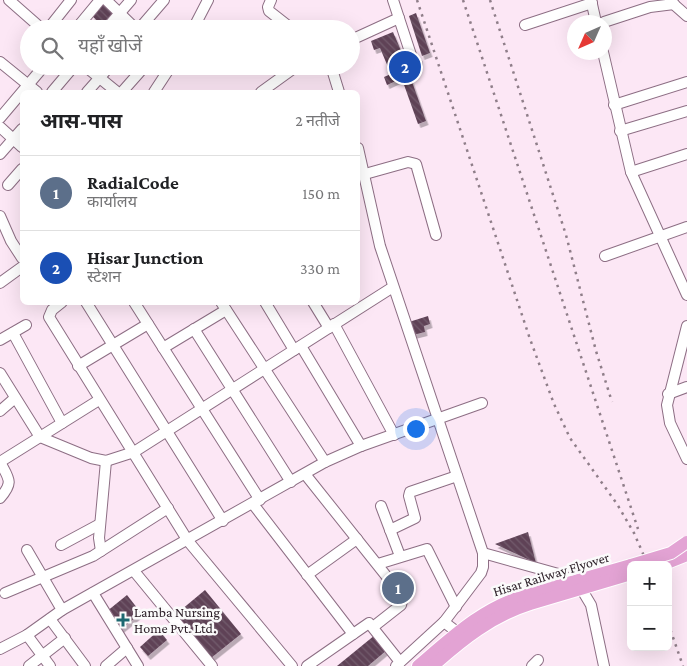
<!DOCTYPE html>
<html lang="hi">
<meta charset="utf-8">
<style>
body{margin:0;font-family:"Crimson Pro","Noto Sans Devanagari",serif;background:#f2f2f2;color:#202124}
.controls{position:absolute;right:15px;bottom:15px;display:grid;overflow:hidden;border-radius:8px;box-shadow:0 5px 20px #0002}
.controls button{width:45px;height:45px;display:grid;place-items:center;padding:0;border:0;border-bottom:1px solid #e0e0e0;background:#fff;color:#202124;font:25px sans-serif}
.compass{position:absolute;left:567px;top:15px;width:45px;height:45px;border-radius:50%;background:#fff;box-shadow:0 5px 20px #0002;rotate:225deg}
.you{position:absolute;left:415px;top:428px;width:18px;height:18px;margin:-12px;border:4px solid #fff;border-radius:50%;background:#1a73e8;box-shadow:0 0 0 8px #1a73e833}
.badge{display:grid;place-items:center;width:32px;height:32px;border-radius:50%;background:#1d6971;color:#fff;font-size:16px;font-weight:700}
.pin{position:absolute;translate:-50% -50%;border:2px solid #fff;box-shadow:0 1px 5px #0006}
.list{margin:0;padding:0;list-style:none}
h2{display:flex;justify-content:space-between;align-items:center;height:65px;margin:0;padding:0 20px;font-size:21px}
h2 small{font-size:16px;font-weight:400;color:#757577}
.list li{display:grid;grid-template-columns:32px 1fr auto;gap:15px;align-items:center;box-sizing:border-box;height:75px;padding:0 20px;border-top:1px solid #e0e0e0}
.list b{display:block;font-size:19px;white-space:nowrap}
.list p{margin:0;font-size:16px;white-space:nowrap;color:#757577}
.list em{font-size:16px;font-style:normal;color:#757577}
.icon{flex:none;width:28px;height:28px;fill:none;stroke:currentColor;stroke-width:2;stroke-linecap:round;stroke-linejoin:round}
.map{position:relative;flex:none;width:687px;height:666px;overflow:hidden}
.search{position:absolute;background:#fff;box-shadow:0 5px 20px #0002;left:20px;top:20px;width:340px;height:55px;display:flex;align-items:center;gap:12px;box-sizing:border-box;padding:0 18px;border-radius:28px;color:#757577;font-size:19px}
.panel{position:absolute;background:#fff;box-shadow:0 5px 20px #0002;left:20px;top:90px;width:340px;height:215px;border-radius:8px}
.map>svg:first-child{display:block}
.building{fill:url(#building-back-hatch);filter:url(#shadow)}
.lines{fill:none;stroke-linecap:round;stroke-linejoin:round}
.minor-casing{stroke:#8d6e84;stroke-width:12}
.major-casing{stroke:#fff;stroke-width:14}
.minor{stroke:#fff;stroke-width:10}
.major{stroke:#e3a3d4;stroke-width:12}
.rail{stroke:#8f7e89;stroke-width:2.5;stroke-dasharray:2.5 5;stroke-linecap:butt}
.major-bridge-casing{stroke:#fff;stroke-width:14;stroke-linecap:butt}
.major-bridge{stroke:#e3a3d4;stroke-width:12}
.poi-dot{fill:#1d6971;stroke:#fbfbfb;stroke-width:2}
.labels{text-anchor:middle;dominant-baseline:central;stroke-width:5;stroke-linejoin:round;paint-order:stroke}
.street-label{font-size:14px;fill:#2d2029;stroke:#fbfbfb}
.poi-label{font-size:14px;fill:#2d2029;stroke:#fbfbfb;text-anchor:start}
</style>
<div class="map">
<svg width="687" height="666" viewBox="0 0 687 666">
<defs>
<pattern id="building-back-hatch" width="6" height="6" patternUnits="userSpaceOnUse" patternTransform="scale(1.25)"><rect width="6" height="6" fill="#5f4357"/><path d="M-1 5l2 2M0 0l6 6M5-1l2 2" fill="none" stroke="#725b6c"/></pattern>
<filter id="shadow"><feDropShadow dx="2.5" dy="4" stdDeviation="0" flood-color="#0004"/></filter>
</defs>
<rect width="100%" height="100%" fill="#fce7f5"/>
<g class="building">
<path d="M106,1L117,11L103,26L92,16Z"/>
<path d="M416,13L430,53L422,56L409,16Z"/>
<path d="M393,32L411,74L387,85L384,77L391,74L380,48L374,50L371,41Z"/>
<path d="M411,79L426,121L418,124L403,82Z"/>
<path d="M428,316L430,324L424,326L425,332L413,335L409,322Z"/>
<path d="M528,532L536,563L495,544Z"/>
<path d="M205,590L241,634L211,658L175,615Z"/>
<path d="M127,595L141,613L120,630L106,612Z"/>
<path d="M159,630L167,640L148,656L140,647Z"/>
<path d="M375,635L387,650L368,666H337Z"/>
</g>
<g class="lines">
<defs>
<g id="minor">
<path d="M9,0L42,29"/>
<path d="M106,0L136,29"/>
<path d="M271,0L268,7L269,11L292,29"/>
<path d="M393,0L413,61L417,64"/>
<path d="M591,0L596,22"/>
<path d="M670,1L687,16"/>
<path d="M604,22L650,7L674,4"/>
<path d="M525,25L592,3"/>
<path d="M48,29L71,0"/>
<path d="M76,29L100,0"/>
<path d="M106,29L131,0"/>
<path d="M139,29L164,0"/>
<path d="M193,29L208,0"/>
<path d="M351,40L399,18"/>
<path d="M603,52L631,172L687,295"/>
<path d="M0,62L37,92"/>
<path d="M85,66L117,92"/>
<path d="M331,66L339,92"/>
<path d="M52,92L74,66"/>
<path d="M87,92L110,66"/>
<path d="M122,92L145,66"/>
<path d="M154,92L171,66"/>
<path d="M261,92L297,66"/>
<path d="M614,105L687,82"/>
<path d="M0,118L44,66"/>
<path d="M0,127L22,147"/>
<path d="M620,131L687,111"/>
<path d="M358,148L380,246L483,553V567L481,573L444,622"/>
<path d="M0,154L22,129"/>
<path d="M631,172L687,154"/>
<path d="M365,174L408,162L416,164L436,235"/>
<path d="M8,185L22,169"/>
<path d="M0,216L11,241L22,258"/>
<path d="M605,256L687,227"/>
<path d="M0,283L22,267"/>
<path d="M62,302L52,310L49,317L188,541L292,666"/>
<path d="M86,302L223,521"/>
<path d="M134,302L260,500"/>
<path d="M221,302L325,462"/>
<path d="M265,302L294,350"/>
<path d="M313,302L329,328"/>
<path d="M334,324L394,435"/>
<path d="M687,326L667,405L670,423L687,459"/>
<path d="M194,329L291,482"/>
<path d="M13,333L62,423"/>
<path d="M0,340L26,325"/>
<path d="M301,346L361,446"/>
<path d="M163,348L226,310"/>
<path d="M78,366L148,324"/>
<path d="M0,373L40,437L91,458L106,461L134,452L393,287"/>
<path d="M668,394L687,387"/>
<path d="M0,411L15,398"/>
<path d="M0,462L99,400"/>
<path d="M305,474L403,597L401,605L373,627"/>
<path d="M0,498C14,482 9,479 0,462"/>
<path d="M253,504L353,634"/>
<path d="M381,506L400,556"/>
<path d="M390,530L415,518L409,496L410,492L457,476"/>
<path d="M61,545L100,524"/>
<path d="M27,550L62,610"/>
<path d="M101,551L99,538L106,461"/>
<path d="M483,553L562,575L579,585L591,605L604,666"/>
<path d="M378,564L427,549L456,607"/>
<path d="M134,571L212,666"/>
<path d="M307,575L357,539"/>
<path d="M5,593L93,556L168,508"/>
<path d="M93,593L138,666"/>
<path d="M50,619L85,666"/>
<path d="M27,635L50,666"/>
<path d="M0,649L27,635L62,610L325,462L361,446L482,403"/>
<path d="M29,666L65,638"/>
<path d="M106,666L127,648"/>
<path d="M307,666L369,623L400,662"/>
<path d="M396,666L444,622L457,632"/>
<path d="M532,666L538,660"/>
</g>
<g id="major">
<path d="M662,565L687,555"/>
<path d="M418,666C452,637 482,608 526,595"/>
<path d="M433,666C462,640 492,616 530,604"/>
</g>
</defs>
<use href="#minor" class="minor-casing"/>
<use href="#major" class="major-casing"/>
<use href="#minor" class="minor"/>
<use href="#major" class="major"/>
<g class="rail">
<path d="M417,0L530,339L554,404L570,438L617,504L634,533L648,565"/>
<path d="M463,0L638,529"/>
<path d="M490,0L566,235L596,351L612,402"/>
<path d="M668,623L683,666"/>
</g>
<defs>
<g id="major-bridge">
<path d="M631,565L671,553L687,542"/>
<path d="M526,595L631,565"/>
<path d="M530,604L631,574"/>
</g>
</defs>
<use href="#major-bridge" class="major-bridge-casing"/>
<use href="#major-bridge" class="major-bridge"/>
</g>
<path class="poi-dot" d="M120.5 612.5h5v5h5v5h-5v5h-5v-5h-5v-5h5z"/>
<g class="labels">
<g class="street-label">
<text transform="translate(551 574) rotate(-17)">Hisar Railway Flyover</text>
</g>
<g class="poi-label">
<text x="134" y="612">Lamba Nursing<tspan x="134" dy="16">Home Pvt. Ltd.</tspan></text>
</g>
</g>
</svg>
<div class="controls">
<button>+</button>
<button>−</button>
</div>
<svg class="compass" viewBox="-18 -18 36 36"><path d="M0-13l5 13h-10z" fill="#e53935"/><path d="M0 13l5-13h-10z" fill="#757577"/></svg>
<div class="you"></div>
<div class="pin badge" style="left:398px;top:588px;background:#5c6f8a">1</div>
<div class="pin badge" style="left:405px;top:67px;background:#1a4fb4">2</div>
<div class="search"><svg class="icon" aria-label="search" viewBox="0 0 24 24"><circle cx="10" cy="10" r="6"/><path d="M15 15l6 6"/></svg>यहाँ खोजें</div>
<section class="panel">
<h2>आस-पास<small>2 नतीजे</small></h2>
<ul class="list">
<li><span class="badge" style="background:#5c6f8a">1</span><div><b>RadialCode</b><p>कार्यालय</p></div><em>150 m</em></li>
<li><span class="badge" style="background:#1a4fb4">2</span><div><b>Hisar Junction</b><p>स्टेशन</p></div><em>330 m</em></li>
</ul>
</section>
</div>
